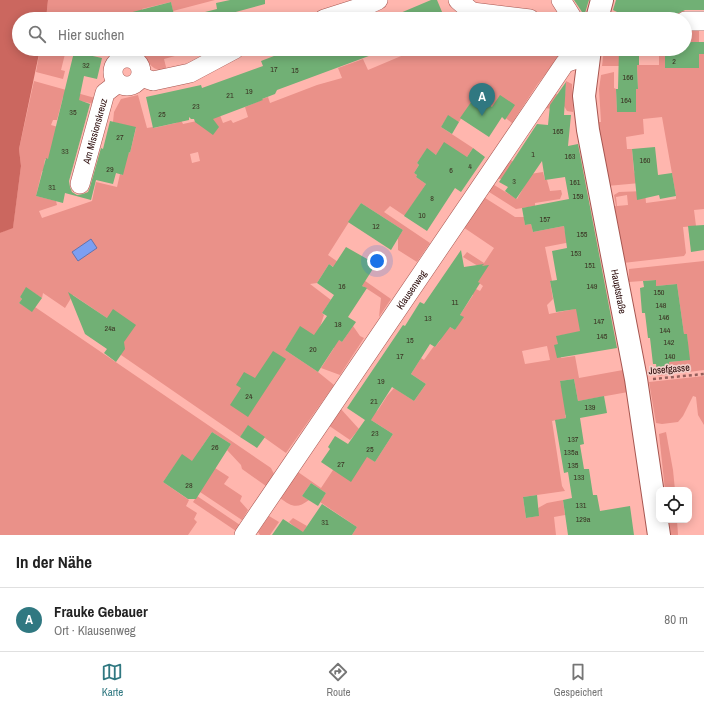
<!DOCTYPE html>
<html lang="de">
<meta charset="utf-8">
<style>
body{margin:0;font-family:"Archivo Narrow",sans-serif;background:#f2f2f2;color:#222}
.controls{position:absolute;right:12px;bottom:12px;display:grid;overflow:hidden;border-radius:8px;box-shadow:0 2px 10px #0003}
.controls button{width:36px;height:36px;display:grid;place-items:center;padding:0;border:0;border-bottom:1px solid #e0e0e0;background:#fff;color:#222;font:20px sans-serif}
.you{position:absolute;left:377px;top:261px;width:14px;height:14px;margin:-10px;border:3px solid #fff;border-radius:50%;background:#1a73e8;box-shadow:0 0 0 6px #1a73e833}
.badge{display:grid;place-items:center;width:26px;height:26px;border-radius:50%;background:#307881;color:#fff;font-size:13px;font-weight:700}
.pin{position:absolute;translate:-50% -33px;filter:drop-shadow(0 1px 2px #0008)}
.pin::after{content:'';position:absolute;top:21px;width:14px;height:12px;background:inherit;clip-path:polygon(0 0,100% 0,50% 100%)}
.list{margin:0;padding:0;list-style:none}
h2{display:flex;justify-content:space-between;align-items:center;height:52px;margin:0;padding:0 16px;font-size:17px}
h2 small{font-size:13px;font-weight:400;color:#767676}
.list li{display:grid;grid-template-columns:26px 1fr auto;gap:12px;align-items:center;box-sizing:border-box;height:64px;padding:0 16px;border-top:1px solid #e0e0e0}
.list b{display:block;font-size:15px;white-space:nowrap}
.list p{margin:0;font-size:13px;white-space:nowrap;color:#767676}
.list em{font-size:13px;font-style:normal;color:#767676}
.icon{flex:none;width:22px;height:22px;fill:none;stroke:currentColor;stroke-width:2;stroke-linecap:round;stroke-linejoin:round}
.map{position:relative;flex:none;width:704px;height:535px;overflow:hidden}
.search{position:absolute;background:#fff;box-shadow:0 2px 10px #0003;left:12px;right:12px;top:12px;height:44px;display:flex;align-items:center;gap:10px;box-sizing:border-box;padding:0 14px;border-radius:22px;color:#767676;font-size:15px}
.sheet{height:116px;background:#fff}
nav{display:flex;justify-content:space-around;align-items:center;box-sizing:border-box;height:56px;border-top:1px solid #e0e0e0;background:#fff;font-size:11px;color:#767676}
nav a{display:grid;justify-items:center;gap:2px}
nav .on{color:#307881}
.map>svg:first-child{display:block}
.green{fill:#ea9189;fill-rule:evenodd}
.forest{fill:#cb675f}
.water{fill:#7c9ff2;stroke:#6372ac}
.building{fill:#71b075}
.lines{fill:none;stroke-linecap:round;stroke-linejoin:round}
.minor-casing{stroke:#a75650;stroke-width:20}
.major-casing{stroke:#a75650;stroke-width:24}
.path{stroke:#945f5b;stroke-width:2.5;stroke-dasharray:3 3;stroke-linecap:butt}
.minor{stroke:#fff;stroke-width:19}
.major{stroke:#fff;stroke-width:22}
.labels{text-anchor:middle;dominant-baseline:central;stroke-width:3.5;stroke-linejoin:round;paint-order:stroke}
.number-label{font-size:8px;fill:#3a3222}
.street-label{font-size:10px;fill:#280807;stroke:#f3cec9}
</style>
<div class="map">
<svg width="704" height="535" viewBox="0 0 704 535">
<rect width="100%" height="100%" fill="#ffb6ae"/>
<g class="green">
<path d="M48,0H215L173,11L171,2L142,9L144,19H108L83,13L81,19H46Z"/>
<rect x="685" y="28" width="14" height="14"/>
<path d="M40,49H76L75,52L66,50L61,70L65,71L63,79L36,72Z"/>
<path d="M129,49H151L154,54L175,49V56L164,59L167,71C147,70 153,62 140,54C137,52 131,50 129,49Z"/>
<path d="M413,49H489L500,50V49H565L537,85L512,123L492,107L475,96L459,122L448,116L441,127L473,148L467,157L436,155L427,149L417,163L419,165L414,173L417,175L416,177L426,184L405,216L390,206L384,212L430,243L417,262L398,250V238L403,230L361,203L328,255L391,299L379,317L381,298L329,264L317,283L310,284L331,300L322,313L324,315L320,327L342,342L353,326L360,336L364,338L340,375L321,368L334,348L300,327L285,350L318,372L334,385L286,453L248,426L240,437L121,355L107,318L73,295L65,308L43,293L42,298L26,288L20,297L22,299L19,303L32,311L35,307L271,468L274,474L266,486L242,469L241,465L227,450L231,444L212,432L199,451L198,457L229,477L224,484L242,496L240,501L248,510L242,520L200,492L182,455L163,482L189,500L186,506L197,513L194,519L197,522L188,535H0V233L13,227L21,166L19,149L34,81L95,98L94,104L63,97L57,120H53L51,125L72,131L48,159H45L44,166L63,171H42L36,196L56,201L57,205L39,211L42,218L92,201L96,182L117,187L120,174L123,175L122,151L130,153L136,128L113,122L114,112L121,99L138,95L147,128L153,127L154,128L176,123L181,120L183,124L206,119L218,110L223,123L231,120L233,123L248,117L245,107L262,100V99L268,97L270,103L317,85L342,78L338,68L363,59L368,70L413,51ZM198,152L200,161L192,163L190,154Z"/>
<path d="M604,49H619V66H602Z"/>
<path d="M699,54H704V209L694,210L696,226L683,227L686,253L684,256L623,263L612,207L616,206L614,195L619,192L645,191L646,203L676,199V196L662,117L643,119L644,134L626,137L627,149H632L634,172L640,183L607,186L596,122H601L599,89L601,75L614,72V88L616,89L617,112H636V89L638,88L637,65H659V55H665V68H699ZM627,195L628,205L617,206L616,197Z"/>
<path d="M566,81L572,84L573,112L567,111L564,106L553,109L544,108L553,94L565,95Z"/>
<path d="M508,158L530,174L543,172L545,180H547L550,191L561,190L562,194L560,199L535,203V206L516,209L486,190L491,183L517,199L528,180L501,179L495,178Z"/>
<path d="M482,196L515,217H524L525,225L531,224L533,232L564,226L565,232L571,242L545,247L552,281H550L553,299L547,305L549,314L585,307L580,332L557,336L561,358L575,356L579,378L623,370L628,392L578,401L574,379L560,381L567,414L565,415L566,418L552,421L562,486L565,491L523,497L526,518L538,516V508L547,503L563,500L565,515L554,517L556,535H352L357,527L320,502L326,493L311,483L302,496L309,500C297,509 292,507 280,498L298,472L321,488L333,470L356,449L375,462L393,434L368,418L378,410L387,396L394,388L414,401L426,384L411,374L421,358L424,360L434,346L435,347L440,341L443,323L455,330L463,317L460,315L473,295L472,294L476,289L480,291L483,286L478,282V266L463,257L467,252L484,263L494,248L463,227ZM547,346L550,360L525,364L522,351Z"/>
<path d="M704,261V370L658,376L657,371L670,369L669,362L689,360L687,334H684L677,284L656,286L655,280L629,282V269Z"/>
<path d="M704,376V425L698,415L696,397L693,396L683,416L678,422L662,424L656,423L649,382Z"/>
<path d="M340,408L359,429L350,440L328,425Z"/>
<path d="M666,432L673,470L675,490H665L659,434Z"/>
<path d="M197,496L240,525L236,531L193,502Z"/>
<path d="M269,516L279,522L270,535H260L258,532Z"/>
<path d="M293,518L307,526L302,535L296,528L289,522Z"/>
<path d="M669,520H677L678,535H671Z"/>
</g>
<path class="forest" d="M0,0H48L46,19H19V49H40L19,149L21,166L13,228L0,233Z"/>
<path class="water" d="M91,239L97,248L78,261L72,252Z"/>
<g class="building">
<path d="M230,0H265V4L232,13L233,17L223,19H194L193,15L217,9L216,3Z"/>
<path d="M431,0H437L445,19H386Z"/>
<path d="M574,0H589L585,13L582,12Z"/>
<path d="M616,0H704V10H685L677,14L623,15L613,10Z"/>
<path d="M171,2L175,19H121V15Z"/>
<path d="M685,42H704V54H699V68H665V49H685Z"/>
<path d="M292,49H384L385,50L277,90L275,94L262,99L263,100L213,119L219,127L213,135L195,122L194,119H191L189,117V120L153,128L146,97L201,85L202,88L263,66L261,61Z"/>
<path d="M619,49H639V65H637L638,89H636V112H617L616,89H618Z"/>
<path d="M74,52L102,58L97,79L84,76L79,100L90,104L69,181L70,187L72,192L77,195L83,194L88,192L90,187L101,148L103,149L110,121L136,127L130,153L129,152L123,175L116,173L113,184L96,180L91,200L65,193L63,203L36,196L46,158L48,159Z"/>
<path d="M566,82L564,115H571L568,146L578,144L617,348L557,358L554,345L558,344L556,336L580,331L576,309L556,312L550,281L557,280L552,251L567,248L564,226L533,232L531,224L525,225L522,208L569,199L565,177L545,180L542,161L516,199L505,191L508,187L499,182L537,124L548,125L550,105Z"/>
<path d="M476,95L492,107L500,95L515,105L505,120L502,117L489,137L460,118Z"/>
<path d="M448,115L459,122L452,134L441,127Z"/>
<path d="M444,142L467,157L473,148L485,157L461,192L455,188L427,231L404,216L426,184L416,177L417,175L414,173L419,165L417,163L427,148L436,155Z"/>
<path d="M655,147L658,175L672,173L676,196L660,199L659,195L637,200L632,149Z"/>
<path d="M361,203L403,230L391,250L348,222Z"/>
<path d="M704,225V250L691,252L688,226Z"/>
<path d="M346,247L376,264L362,286L367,288L348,317L356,322L342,342L339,340L318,372L285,350L300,326L314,335L327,316L322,313L334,295L317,283L329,264L333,267Z"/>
<path d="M461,250L464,267L484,264L482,266L489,265L478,282L480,283L460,315L464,317L455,330L450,327L435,347L430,344L411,374L426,384L414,401L392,387L371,420L393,434L375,462L367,457L351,482L321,462L330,449L328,447L335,436L348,444L365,420L347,408L403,325L405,326L420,302L424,304Z"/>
<path d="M656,280V286L677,284L684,334H687L690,360L669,362L670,369L657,371L656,364H653L650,338H648L645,313H642L640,288L644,287L643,281Z"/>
<path d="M26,287L42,298L32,312L19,303L22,299L20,297Z"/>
<path d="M68,292L107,318L113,309L136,325L124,342L125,349L116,362L104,353L107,349L85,334Z"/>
<path d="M273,351L286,359L248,417L230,405L241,388L236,385L244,372L255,378Z"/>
<path d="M574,379L578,401L604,396L607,413L580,418L584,444L580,445L584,469H589L593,495H597L600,511L630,506L634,535H568L563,500L572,498L568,472L564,473L555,420L566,418L560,381Z"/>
<path d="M248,425L265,437L257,448L240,437Z"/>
<path d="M212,432L231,444L196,499H188L163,482L182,454L192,461Z"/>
<path d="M311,483L326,493L318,506L302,496Z"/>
<path d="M537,495L539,516L526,518L523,497Z"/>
<path d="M322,504L357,527L352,535H272L283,519L303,532Z"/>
</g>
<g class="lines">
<defs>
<g id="minor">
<path d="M458,0L472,12L530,19"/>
<path d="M561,0L573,19"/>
<path d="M324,19L365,6L378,0"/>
<path d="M685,21H704"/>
<circle cx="127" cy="72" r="14"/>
<path d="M141,77L153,81L190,73L235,49"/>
<path id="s1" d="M80,184L105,93L118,83"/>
<path id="s2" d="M244,535L565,63L576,59L587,60"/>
</g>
<g id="major">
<path d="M597,19L602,0"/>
<path id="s3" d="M590,49L584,96L588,130L636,379L659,535"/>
</g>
</defs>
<use href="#minor" class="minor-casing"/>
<use href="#major" class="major-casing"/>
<path class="path" d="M653,379L704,374"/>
<use href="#minor" class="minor"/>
<use href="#major" class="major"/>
</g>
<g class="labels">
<g class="number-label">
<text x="674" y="61">2</text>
<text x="86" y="65">32</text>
<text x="274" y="69">17</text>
<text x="295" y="70">15</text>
<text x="628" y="77">166</text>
<text x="249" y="91">19</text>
<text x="230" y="95">21</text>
<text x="626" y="100">164</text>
<text x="196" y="106">23</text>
<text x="73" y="112">35</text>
<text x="162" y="114">25</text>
<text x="558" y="131">165</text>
<text x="120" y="137">27</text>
<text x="65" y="151">33</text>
<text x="533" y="154">1</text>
<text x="570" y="156">163</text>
<text x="645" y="160">160</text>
<text x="470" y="166">4</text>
<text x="110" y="169">29</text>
<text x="451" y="170">6</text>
<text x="514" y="181">3</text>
<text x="575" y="182">161</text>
<text x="52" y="187">31</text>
<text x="578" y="196">159</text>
<text x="432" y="198">8</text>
<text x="422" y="215">10</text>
<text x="545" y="219">157</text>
<text x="376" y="226">12</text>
<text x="582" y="234">155</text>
<text x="576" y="253">153</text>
<text x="590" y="265">151</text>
<text x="342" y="286">16</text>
<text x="592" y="286">149</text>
<text x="659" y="292">150</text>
<text x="455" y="302">11</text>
<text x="661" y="305">148</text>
<text x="664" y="317">146</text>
<text x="428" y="318">13</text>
<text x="599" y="321">147</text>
<text x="338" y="324">18</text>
<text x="110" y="328">24a</text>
<text x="665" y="330">144</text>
<text x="602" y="336">145</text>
<text x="410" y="340">15</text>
<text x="669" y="342">142</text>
<text x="313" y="349">20</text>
<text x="400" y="356">17</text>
<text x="670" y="356">140</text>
<text x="381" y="381">19</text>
<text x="249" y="396">24</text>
<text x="374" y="401">21</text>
<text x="590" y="407">139</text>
<text x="375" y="433">23</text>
<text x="573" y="439">137</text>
<text x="215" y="447">26</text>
<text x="370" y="449">25</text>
<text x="571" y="452">135a</text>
<text x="341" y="464">27</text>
<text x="573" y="465">135</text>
<text x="579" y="477">133</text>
<text x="189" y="485">28</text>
<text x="581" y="505">131</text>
<text x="583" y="519">129a</text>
<text x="325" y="522">31</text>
</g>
<g class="street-label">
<text stroke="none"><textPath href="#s1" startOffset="55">Am Missionskreuz</textPath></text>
<text stroke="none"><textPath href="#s2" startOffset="297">Klausenweg</textPath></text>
<text stroke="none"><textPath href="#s3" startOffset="246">Hauptstraße</textPath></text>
<text transform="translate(669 369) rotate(-5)">Josefgasse</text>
</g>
</g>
</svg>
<div class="controls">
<button><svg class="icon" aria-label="locate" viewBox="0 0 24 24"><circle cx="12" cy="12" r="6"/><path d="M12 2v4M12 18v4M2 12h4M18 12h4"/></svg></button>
</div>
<div class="you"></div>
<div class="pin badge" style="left:482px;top:116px">A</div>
<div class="search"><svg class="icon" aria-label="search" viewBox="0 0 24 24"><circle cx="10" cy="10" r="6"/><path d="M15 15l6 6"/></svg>Hier suchen</div>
</div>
<section class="sheet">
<h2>In der Nähe<small></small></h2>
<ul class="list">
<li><span class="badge">A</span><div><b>Frauke Gebauer</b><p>Ort · Klausenweg</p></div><em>80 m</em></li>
</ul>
</section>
<nav>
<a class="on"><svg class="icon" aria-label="map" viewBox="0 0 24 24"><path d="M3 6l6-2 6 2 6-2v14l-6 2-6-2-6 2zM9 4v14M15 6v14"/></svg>Karte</a>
<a><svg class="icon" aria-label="directions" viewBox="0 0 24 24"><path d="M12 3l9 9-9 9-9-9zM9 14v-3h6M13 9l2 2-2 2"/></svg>Route</a>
<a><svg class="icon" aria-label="saved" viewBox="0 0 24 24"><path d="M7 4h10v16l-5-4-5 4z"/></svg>Gespeichert</a>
</nav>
